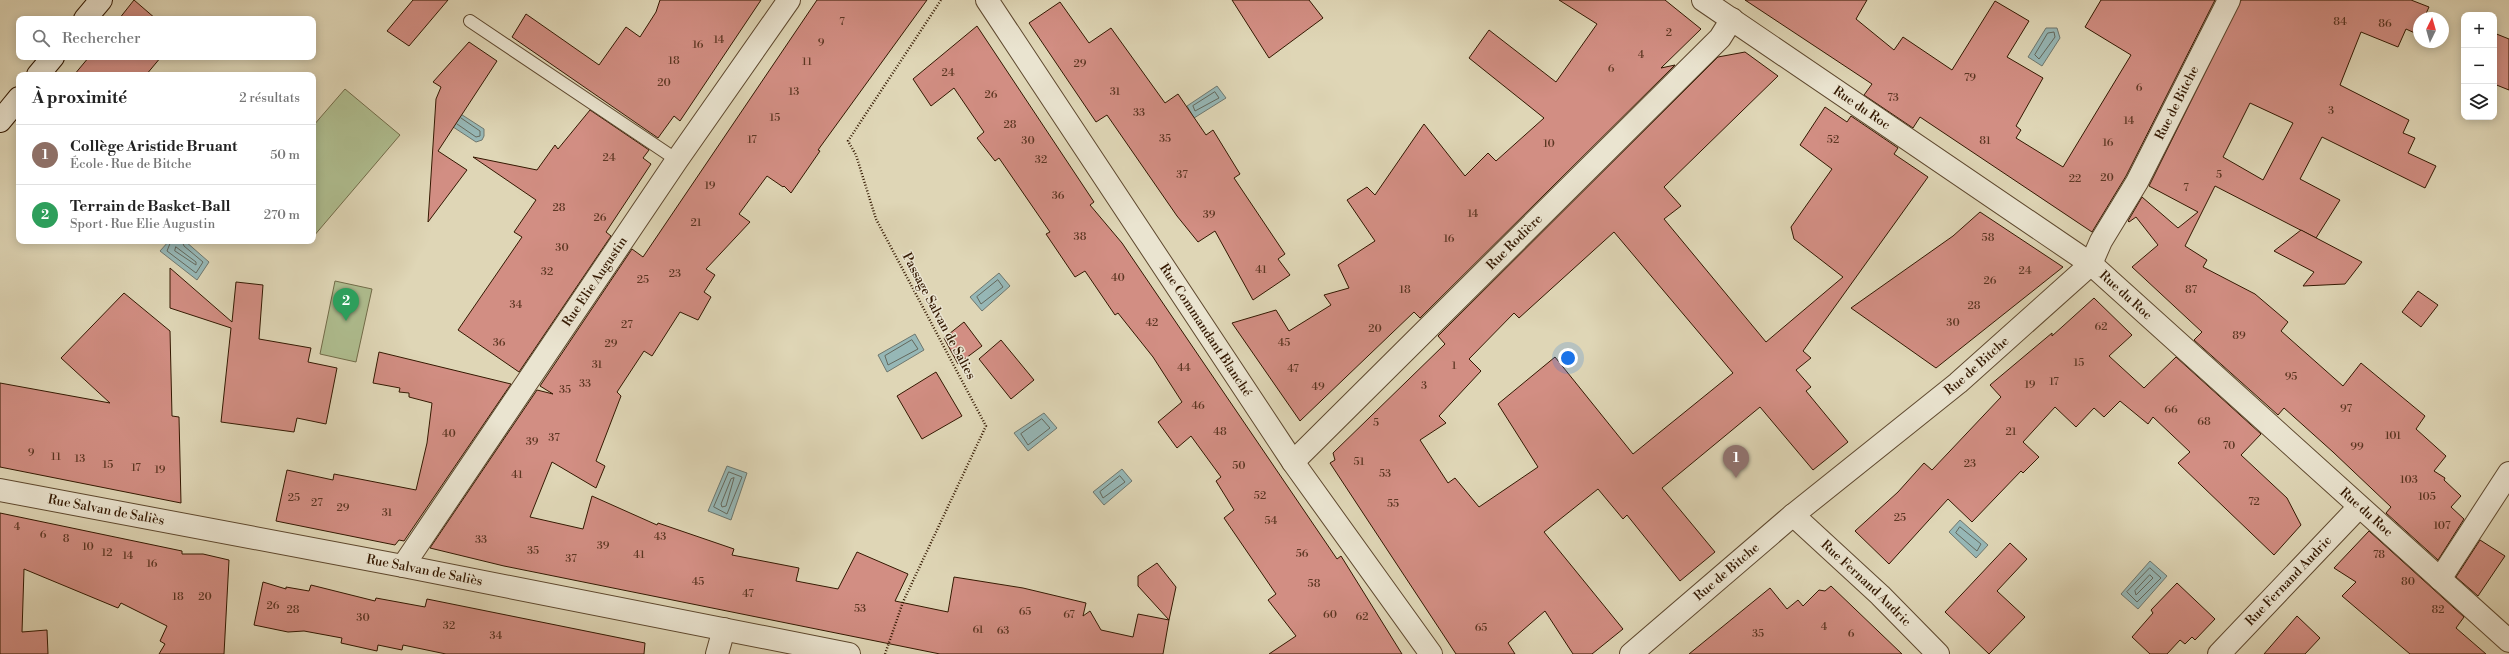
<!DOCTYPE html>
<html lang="fr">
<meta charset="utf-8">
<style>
body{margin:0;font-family:"Libre Bodoni",serif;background:#f2f2f2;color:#222}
.controls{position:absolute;right:12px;top:12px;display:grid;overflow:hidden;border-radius:8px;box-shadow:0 2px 10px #0003}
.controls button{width:36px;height:36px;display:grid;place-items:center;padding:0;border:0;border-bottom:1px solid #e0e0e0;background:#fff;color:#222;font:20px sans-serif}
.compass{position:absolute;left:2413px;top:12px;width:36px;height:36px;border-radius:50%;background:#fff;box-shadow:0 2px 10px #0003;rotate:5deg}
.you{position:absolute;left:1568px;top:358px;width:14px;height:14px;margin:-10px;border:3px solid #fff;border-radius:50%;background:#1a73e8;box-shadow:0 0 0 6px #1a73e833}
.badge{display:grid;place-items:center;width:26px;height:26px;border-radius:50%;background:#0f766e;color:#fff;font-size:13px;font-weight:700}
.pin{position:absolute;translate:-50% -33px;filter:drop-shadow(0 1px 2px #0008)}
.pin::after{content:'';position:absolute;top:21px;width:14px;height:12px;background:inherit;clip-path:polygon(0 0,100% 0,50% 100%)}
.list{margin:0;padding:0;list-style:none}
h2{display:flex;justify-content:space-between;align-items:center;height:52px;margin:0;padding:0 16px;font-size:17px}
h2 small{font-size:13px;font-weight:400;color:#767676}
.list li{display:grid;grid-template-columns:26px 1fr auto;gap:12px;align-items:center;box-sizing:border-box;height:60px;padding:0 16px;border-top:1px solid #e0e0e0}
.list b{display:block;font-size:15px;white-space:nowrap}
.list p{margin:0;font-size:13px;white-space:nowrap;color:#767676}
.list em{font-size:13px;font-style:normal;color:#767676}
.icon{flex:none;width:22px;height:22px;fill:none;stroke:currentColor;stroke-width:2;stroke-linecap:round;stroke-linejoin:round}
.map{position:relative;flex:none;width:2509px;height:654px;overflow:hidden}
.search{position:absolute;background:#fff;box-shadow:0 2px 10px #0003;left:16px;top:16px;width:300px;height:44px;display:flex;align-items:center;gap:10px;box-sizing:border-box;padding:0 14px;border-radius:8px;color:#767676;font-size:15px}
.panel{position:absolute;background:#fff;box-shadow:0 2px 10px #0003;left:16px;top:72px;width:300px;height:172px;border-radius:8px}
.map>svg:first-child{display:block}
.green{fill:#afbe90;stroke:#716b48}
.water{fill:#96b7b6;stroke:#6e776e}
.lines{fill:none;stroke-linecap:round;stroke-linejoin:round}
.shore{stroke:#64685c;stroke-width:1}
.building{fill:#d28e83;stroke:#331801;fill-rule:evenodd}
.lane-casing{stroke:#5e482e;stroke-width:14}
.street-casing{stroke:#5e482e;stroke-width:24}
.secondary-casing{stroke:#331801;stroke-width:24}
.path{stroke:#331801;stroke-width:2.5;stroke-dasharray:1 2;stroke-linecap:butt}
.lane{stroke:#eae4d0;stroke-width:12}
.street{stroke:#eae4d0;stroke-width:22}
.secondary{stroke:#eae4d0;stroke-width:22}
.labels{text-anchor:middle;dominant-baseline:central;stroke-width:3;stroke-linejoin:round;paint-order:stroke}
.number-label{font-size:11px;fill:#5b3622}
.street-label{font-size:13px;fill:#331801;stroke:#eae4d0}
</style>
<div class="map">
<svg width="2509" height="654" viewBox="0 0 2509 654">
<rect width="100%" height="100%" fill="#dfd6b6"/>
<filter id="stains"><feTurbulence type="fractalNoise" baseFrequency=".005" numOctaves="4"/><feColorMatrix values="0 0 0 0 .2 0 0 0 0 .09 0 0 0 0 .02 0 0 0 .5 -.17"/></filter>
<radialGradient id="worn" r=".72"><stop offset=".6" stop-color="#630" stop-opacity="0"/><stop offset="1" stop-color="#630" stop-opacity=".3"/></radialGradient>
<g class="green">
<path d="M345,89L400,135L313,237V126Z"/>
<path d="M335,281L372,289L356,362L320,354Z"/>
</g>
<g class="water">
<path d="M2046,28H2057L2060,38L2042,66L2028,57Z"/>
<path d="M1217,86L1226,98L1194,118L1187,106Z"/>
<path d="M453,109L484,129V136L482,140L476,142L444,121Z"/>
<path d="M169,241H185L209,262L197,280L160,251Z"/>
<path d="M999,273L1010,286L982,311L970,297Z"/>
<path d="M915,334L924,350L887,372L878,355Z"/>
<path d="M1044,413L1057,428L1028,451L1014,433Z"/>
<path d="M727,466L747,473L731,520L708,511Z"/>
<path d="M1122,469L1132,481L1104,505L1093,492Z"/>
<path d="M1960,520L1988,545L1976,558L1949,532Z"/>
<path d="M2150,561L2167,576L2138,609L2121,594Z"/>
</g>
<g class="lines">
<g class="shore">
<path d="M2048,33L2054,32L2055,37L2039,59L2035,55Z"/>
<path d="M1215,92L1219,98L1195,111L1193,106Z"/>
<path d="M457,124L476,137L480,136V131L461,118"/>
<path d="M171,241L167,251L196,273L203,262L184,246L182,241"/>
<path d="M176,247L196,262V265L175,251Z"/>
<path d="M998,280L1003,287L981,304L977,297Z"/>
<path d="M912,340L918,349L888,365L885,356Z"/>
<path d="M1042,419L1050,428L1028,445L1021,434Z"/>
<path d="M729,472L742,477L727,514L714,507Z"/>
<path d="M1120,476L1125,482L1103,498L1100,492Z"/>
<path d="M734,478L726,506L722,507L721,504L731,479Z"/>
<path d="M1960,527L1981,544L1977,551L1956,533Z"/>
<path d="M2150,568L2161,578L2137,602L2127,592Z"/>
<path d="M2150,575L2153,578L2136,595L2135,591Z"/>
</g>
</g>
<g class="building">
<path d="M134,0L156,19H119Z"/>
<path d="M413,0H448L409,46L387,31Z"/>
<path d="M660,0H761L680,121L674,116L658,138L512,37L526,14L599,65L626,27L640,37L656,12Z"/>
<path d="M817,0H927L818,150L820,151L791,193L784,186L783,187L767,176L739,214L750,222L706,269L715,275L704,292L711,297L698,320L680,312L652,356L644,351L617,392L621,396L596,461L605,466L596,488L552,462L530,517L583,529L592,496L657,525L658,523L734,549L732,555L799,568L796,581L838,589L857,552L908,574L895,601L948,612L954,577L1023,588L1086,603L1083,616L1090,611L1101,630L1133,637L1138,614L1169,620L1163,654H940L504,566L430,548L537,390L553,394L540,386L632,249L643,257Z"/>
<path d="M1232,0H1309L1323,18L1269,58Z"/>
<path d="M1559,0H1665L1701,29L1661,68L1675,65L1420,318L1414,312L1300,421L1232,323L1276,310L1289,331L1331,305L1324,295L1349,288L1338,265L1375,241L1347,200L1367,187L1375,195L1424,124L1465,176L1488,153L1496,161L1544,118L1469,58L1489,30L1556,82L1597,24Z"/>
<path d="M1745,0H1867L1856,19L1894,50L1903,37L1952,70L1995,1L2029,21L2007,57L2043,78L2016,126L2021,130L2016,138L2063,167L2131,55L2085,27L2101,0H2215L2126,176L2092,232L1920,117L1913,128L1864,95L1872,84Z"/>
<path d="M2241,0H2411L2429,7L2424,18H2419L2417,34L2406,29L2398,47L2361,32L2340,85L2409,120L2403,133L2415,138L2408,153L2436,166L2425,188L2322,137L2300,179L2340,200L2316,238L2215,186L2185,246L2207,260L2203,267L2255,294L2288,322L2281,331L2343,386L2361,363L2425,416L2416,429L2446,456L2434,471L2445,478L2444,480L2461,496L2451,507L2464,519L2438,560L2386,513L2391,507L2333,452L2284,408L2278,415L2194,340L2202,332L2132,267L2158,245L2136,217L2129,222L2128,221L2142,197L2178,228L2198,212L2149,186ZM2250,103L2293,123L2263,180L2223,157Z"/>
<path d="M1060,2L1089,43L1111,28L1165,103L1178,94L1206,135L1213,130L1240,174L1234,178L1285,254L1278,259L1290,275L1253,300L1215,231L1198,242L1177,216L1107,115L1096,122L1029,23Z"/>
<path d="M977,26L1094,202L1090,205L1122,243L1337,559L1341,556L1402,654H1269L1296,636L1268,600L1276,594L1224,518L1234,510L1216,481L1221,477L1191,436L1177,448L1158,422L1182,402L1153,357L1118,313L1115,315L1085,271L1075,277L1046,234L1050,232L999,158L995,161L977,138L984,132L954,88L931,106L913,79Z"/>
<path d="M2494,33L2509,39V90L2494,84Z"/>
<path d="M469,42L497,61L438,151L467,170L428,222L436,99L441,87L433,82Z"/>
<path d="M1745,52L1778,76L1664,187L1681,206L1664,219L1766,342L1843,277L1794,239L1791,227L1832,169L1800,145L1825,107L1847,122L1851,116L1898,148L1894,154L1928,177L1803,351L1811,358L1796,370L1811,387L1806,391L1848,442L1813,470L1760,407L1662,488L1715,552L1680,581L1627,515L1623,519L1598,489L1544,532L1623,629L1592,654H1573L1545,611L1508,643L1515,654H1456L1330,463L1335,460L1333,453L1445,344L1438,336L1718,57ZM1614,232L1733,373L1633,454L1555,357L1498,404L1538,467L1479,507L1455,478L1448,483L1420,440L1446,423L1439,416L1481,371L1469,359L1514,313L1519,318Z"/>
<path d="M89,57H161L146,75H74Z"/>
<path d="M590,110L649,150L643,158L651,164L606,232L611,236L519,372L458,330L522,237L514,232L536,200L473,157L537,170L555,145L558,149Z"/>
<path d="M1980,212L2063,267L1936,368L1851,308L1953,236Z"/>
<path d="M2301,230L2362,262L2345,284L2303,286L2314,272L2274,251Z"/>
<path d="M170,268L232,322L236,282L263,285L259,339L311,348L308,362L337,368L326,424L297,418L294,432L221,422L231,328L170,308Z"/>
<path d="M2418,291L2438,305L2421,327L2402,312Z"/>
<path d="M124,293L170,331L172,416L179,417L181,503L0,467V383L110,403L61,358Z"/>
<path d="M2094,298L2132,335L2109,356L2144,388L2176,357L2261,434L2241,455L2287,498L2301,525L2274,555L2178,463L2190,452L2153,417L2148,424L2120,401L2104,417L2094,408L2076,427L2055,407L2023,442L2039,457L2023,473L2021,471L1972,522L1948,499L1889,564L1855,531L1898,492L1924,463L1932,470L2001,397L1990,385L2052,333V336Z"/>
<path d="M964,322L982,346L958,364L944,338Z"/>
<path d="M1001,340L1034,380L1011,399L979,359Z"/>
<path d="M379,352L511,384L404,541L399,540L395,545L276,521L287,470L333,480L334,474L416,490L427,443L432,403L409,397V393L399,392L400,388L373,383Z"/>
<path d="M936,372L962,416L922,439L897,396Z"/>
<path d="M0,513L182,551V554H203L229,560L224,654H159L165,644L160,641L167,626L121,603L118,608L24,569L22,632L47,630L48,654H0Z"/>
<path d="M2369,531L2464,617L2456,628L2486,654H2410L2342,596L2356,582L2334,568Z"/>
<path d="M2480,540L2505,556L2478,596L2456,577Z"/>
<path d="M2010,543L2027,559L1997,591L2025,617L1989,654L1945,612Z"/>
<path d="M1157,563L1176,587L1169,620L1138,586V576Z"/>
<path d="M263,582L286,589V587L309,591L311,585L375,601L376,598L425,607L427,599L645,643L644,654H446L403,645L402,650L378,645L377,651L341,643L342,638L304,631L288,632L254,625Z"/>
<path d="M2177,583L2215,619L2195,640L2192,637L2185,644L2180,640L2167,654H2150L2132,637L2153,613L2151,610Z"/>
<path d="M1831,586L1902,654H1689L1770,588L1787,609L1798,600L1803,606L1819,590L1825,591Z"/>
<path d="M2297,616L2320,638L2305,654H2264Z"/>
</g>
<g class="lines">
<defs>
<path id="lane" d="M470,21L677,160"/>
<g id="street">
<path id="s1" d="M987,0L1293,462L1431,654"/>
<path id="s2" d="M1703,0L2091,264L2509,641"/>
<path id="s3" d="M1293,462L1720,38L1732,19"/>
<path id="s4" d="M0,490L403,566L849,654"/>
<path id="s5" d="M1793,515L1880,595L1938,654"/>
<path id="s6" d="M403,566L677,160L789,0"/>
<path d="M2440,579L2509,473"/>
<path d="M717,654L724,629"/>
<path id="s7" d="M1631,654L1793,515L1958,383L2091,264L2101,241L2137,182L2229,0"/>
<path id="s8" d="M2219,654L2359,507"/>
</g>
<g id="secondary">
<path d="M85,19L101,0"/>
<path d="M38,75L53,57"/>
<path d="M0,121L19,98"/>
</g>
</defs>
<use href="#lane" class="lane-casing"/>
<use href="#street" class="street-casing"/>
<use href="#secondary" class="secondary-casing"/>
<path class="path" d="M885,654L903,602L986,426L876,219L856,155L848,141L941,0"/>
<use href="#lane" class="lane"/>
<use href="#street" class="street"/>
<use href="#secondary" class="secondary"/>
</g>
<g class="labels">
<g class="number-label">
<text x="842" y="22">7</text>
<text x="2340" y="22">84</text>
<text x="2385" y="24">86</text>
<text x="1669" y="33">2</text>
<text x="719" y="40">14</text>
<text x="821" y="43">9</text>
<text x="698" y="45">16</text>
<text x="1641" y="55">4</text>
<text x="674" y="61">18</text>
<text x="807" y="62">11</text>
<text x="1080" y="64">29</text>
<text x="1611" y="69">6</text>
<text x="948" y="73">24</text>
<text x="1970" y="78">79</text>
<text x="664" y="83">20</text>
<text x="2139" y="88">6</text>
<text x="794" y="92">13</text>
<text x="1115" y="92">31</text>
<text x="991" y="95">26</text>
<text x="1893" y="98">73</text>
<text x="2331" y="111">3</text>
<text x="1139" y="113">33</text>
<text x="775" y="118">15</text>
<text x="2129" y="121">14</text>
<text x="1010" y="125">28</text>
<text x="1165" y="139">35</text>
<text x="752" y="140">17</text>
<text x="1833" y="140">52</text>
<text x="1028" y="141">30</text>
<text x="1985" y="141">81</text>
<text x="2108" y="143">16</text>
<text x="1549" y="144">10</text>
<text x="609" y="158">24</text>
<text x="1041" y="160">32</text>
<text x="1182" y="175">37</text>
<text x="2219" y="175">5</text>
<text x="2107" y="178">20</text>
<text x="2075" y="179">22</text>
<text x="710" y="186">19</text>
<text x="2186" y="188">7</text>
<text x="1058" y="196">36</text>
<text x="559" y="208">28</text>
<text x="1473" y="214">14</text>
<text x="1209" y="215">39</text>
<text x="600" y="218">26</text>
<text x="696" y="223">21</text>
<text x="1080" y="237">38</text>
<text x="1988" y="238">58</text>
<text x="1449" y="239">16</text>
<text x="562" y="248">30</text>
<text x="1261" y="270">41</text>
<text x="2025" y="271">24</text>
<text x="547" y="272">32</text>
<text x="675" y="274">23</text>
<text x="1118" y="278">40</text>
<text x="643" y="280">25</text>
<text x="1990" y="281">26</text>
<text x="1405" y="290">18</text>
<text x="2191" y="290">87</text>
<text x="516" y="305">34</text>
<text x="1974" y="306">28</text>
<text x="1152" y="323">42</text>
<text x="1953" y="323">30</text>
<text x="627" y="325">27</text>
<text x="2101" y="327">62</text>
<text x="1375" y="329">20</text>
<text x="2239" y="336">89</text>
<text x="499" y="343">36</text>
<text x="1284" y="343">45</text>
<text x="611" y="344">29</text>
<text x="2079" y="363">15</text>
<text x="597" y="365">31</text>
<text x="1454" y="366">1</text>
<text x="1184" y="368">44</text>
<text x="1293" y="369">47</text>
<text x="2291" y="377">95</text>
<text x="2054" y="382">17</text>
<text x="585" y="384">33</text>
<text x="2030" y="385">19</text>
<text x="1424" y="386">3</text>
<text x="1318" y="387">49</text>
<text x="565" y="390">35</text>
<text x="1198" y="406">46</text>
<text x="2346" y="409">97</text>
<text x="2171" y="410">66</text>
<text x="2204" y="422">68</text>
<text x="1376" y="423">5</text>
<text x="1220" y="432">48</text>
<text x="2011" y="432">21</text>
<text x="449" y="434">40</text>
<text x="2393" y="436">101</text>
<text x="554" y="438">37</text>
<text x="532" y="442">39</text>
<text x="2229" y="446">70</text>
<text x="2357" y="447">99</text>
<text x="31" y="453">9</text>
<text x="56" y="457">11</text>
<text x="80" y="459">13</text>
<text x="1359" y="462">51</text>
<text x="1970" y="464">23</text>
<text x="108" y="465">15</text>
<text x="1239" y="466">50</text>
<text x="136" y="468">17</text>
<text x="160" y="470">19</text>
<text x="1385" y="474">53</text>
<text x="517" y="475">41</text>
<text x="2409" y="480">103</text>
<text x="1260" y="496">52</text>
<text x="2427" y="497">105</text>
<text x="294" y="498">25</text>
<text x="2254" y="502">72</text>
<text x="317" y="503">27</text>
<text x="1393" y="504">55</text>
<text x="343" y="508">29</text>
<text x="387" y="513">31</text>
<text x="1900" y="518">25</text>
<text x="1271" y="521">54</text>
<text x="2442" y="526">107</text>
<text x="17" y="527">4</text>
<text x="43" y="535">6</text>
<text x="660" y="537">43</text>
<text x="66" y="539">8</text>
<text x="481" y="540">33</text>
<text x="603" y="546">39</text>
<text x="88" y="547">10</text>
<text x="533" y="551">35</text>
<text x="107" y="553">12</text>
<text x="1302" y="554">56</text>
<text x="639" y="555">41</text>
<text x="2379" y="555">78</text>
<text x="128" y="556">14</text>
<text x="571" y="559">37</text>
<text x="152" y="564">16</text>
<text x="698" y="582">45</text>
<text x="2408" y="582">80</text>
<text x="1314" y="584">58</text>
<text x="748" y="594">47</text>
<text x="178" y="597">18</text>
<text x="205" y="597">20</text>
<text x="273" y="606">26</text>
<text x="860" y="609">53</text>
<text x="293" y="610">28</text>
<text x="2438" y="610">82</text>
<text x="1025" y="612">65</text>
<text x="1069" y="615">67</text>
<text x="1330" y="615">60</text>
<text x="1362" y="617">62</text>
<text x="363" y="618">30</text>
<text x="449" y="626">32</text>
<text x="1824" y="627">4</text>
<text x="1481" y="628">65</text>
<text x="978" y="630">61</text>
<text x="1003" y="631">63</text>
<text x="1758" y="634">35</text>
<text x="1851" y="634">6</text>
<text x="496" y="636">34</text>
</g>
<g class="street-label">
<text stroke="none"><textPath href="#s7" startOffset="786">Rue de Bitche</textPath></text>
<text stroke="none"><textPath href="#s2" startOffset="192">Rue du Roc</textPath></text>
<text stroke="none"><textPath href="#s3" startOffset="312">Rue Rodière</textPath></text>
<text stroke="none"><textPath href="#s6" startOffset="343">Rue Elie Augustin</textPath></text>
<text stroke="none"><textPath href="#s2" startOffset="516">Rue du Roc</textPath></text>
<text transform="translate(939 316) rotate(62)">Passage Salvan de Salies</text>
<text stroke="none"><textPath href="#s1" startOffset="396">Rue Commandant Blanché</textPath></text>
<text stroke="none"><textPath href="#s7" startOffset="450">Rue de Bitche</textPath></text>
<text stroke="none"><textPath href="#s4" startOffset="108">Rue Salvan de Saliès</textPath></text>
<text stroke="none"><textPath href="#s2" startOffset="840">Rue du Roc</textPath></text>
<text stroke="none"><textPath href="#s4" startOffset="432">Rue Salvan de Saliès</textPath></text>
<text stroke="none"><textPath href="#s7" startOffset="126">Rue de Bitche</textPath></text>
<text stroke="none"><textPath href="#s8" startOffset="101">Rue Fernand Audric</textPath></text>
<text stroke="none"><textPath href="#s5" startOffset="100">Rue Fernand Audric</textPath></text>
</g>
</g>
<rect width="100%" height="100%" filter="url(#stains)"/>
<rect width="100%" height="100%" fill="url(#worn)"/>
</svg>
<div class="controls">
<button>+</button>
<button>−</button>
<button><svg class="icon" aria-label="layers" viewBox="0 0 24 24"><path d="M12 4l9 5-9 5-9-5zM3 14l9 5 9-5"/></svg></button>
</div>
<svg class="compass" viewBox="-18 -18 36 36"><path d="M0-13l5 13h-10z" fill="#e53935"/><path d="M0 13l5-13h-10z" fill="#767676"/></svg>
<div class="you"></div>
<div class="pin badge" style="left:1736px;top:478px;background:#8d6e63">1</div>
<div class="pin badge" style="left:346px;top:321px;background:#2e9e5b">2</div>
<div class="search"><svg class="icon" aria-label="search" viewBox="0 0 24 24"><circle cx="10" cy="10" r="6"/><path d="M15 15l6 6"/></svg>Rechercher</div>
<section class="panel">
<h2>À proximité<small>2 résultats</small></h2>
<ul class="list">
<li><span class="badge" style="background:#8d6e63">1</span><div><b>Collège Aristide Bruant</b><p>École · Rue de Bitche</p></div><em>50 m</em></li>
<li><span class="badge" style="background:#2e9e5b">2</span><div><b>Terrain de Basket-Ball</b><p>Sport · Rue Elie Augustin</p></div><em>270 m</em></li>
</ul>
</section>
</div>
